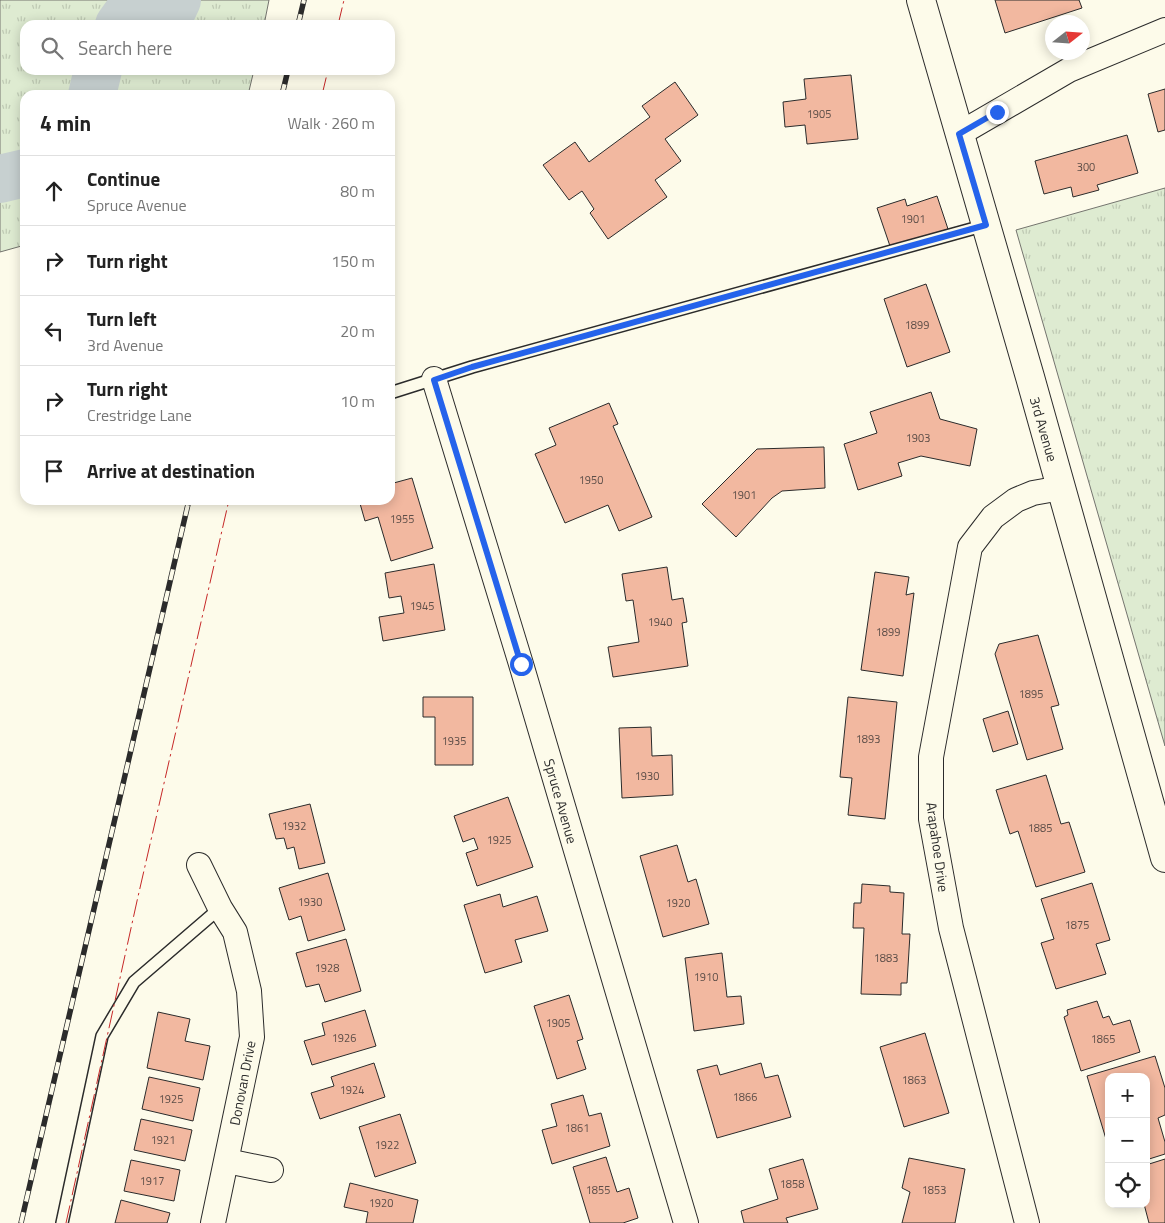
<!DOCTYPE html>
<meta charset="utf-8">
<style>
body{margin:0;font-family:"Titillium Web",sans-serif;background:#f6f6f6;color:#222}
.controls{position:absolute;right:15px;bottom:15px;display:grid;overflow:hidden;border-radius:10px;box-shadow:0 2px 12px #0003}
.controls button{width:45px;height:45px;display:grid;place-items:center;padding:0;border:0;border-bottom:1px solid #e0e0e0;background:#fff;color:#222;font:25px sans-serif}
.compass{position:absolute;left:1045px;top:15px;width:45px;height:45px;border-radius:50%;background:#fff;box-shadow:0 2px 12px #0003;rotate:73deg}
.stop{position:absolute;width:15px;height:15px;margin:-11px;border:4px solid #2563eb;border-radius:50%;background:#fff}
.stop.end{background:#2563eb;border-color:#fff;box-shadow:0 1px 5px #0008}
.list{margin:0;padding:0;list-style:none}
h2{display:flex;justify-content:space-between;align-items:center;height:65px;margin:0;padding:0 20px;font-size:21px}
h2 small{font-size:16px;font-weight:400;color:#767676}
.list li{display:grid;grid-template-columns:32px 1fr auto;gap:15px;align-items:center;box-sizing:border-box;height:70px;padding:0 20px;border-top:1px solid #e0e0e0}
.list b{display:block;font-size:19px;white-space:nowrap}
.list p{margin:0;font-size:16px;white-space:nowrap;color:#767676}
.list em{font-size:16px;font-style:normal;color:#767676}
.icon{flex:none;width:28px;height:28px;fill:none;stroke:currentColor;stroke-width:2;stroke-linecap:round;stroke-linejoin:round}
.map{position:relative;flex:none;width:1165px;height:1223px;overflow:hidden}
.search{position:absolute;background:#fff;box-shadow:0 2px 12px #0003;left:20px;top:20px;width:375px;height:55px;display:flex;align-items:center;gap:12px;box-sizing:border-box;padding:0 18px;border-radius:15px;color:#767676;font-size:19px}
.panel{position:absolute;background:#fff;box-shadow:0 2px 12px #0003;left:20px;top:90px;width:375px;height:415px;border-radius:15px}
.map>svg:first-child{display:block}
.grass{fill:url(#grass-tufts);stroke:#74746e}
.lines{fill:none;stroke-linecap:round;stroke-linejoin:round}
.river{stroke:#c7d0d0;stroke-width:48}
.building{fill:#f2b8a0;stroke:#2b2b2b}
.service-casing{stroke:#2b2b2b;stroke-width:14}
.minor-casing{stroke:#2b2b2b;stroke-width:26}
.tertiary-casing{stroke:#2b2b2b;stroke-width:30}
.service{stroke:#fdfbea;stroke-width:11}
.minor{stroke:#fdfbea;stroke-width:24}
.tertiary{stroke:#fdfbea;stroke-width:28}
.rail-casing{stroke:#2b2b2b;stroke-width:5.5}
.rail{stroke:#fdfbea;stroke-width:4;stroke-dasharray:11;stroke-linecap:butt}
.power{stroke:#c62828;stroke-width:1;stroke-dasharray:18 4 2.5 4;stroke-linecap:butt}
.route{stroke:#2563eb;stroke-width:6}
.labels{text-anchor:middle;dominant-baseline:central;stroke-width:4;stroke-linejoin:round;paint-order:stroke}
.number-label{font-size:11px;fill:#5d4e48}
.street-label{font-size:14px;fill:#2b2b2b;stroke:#fdfbea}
</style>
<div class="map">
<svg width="1165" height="1223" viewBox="0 0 1165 1223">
<defs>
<pattern id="grass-tufts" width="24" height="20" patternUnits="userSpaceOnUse" patternTransform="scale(1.25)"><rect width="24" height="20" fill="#deebd1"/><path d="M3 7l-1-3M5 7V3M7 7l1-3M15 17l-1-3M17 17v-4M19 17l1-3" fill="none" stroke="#bfcab4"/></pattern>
</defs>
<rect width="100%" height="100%" fill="#fdfbea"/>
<g class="grass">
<path d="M0,0H269L264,25H25V70H254L248,95H25V245L0,252Z"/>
<path d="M1165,188V746L1016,230Z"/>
</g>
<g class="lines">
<g class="river">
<path d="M119,25L135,3L169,17L177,0"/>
<path d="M92,95L98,70"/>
<path d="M0,179L25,173"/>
</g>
</g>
<g class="building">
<path d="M995,0H1079L1082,8L1005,33Z"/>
<path d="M851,75L858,139L807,144L805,125L785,127L783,102L806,99L804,79Z"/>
<path d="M675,82L698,115L665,139L681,161L655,180L667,197L608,239L590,213L594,209L582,191L569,200L543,165L575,142L589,162L650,117L642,106Z"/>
<path d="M1165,89V130L1158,132L1148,94Z"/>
<path d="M1127,135L1138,173L1097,185L1099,190L1073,197L1071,187L1044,194L1035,161Z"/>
<path d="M937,196L948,229L891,249L877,208L905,199L907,206Z"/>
<path d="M926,284L950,352L907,367L884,299Z"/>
<path d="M931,392L940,419L977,429L970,466L921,456L898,463L902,476L858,490L844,444L877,433L870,412Z"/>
<path d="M609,403L618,424L613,426L652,517L619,531L608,505L565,523L535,454L556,445L549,428Z"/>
<path d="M824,447L825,488L782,491L772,498L736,537L702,504L757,449Z"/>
<path d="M412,478L433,548L391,561L378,517L365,521L359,500H390V484Z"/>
<path d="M434,564L445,630L383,641L379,617L404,613L401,596L389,598L385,573Z"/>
<path d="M667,567L672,600L683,598L687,622L682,623L688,666L613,677L608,647L639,642L633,600L626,601L622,574Z"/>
<path d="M875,572L909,577L906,595L914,593L903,676L861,670Z"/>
<path d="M1038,635L1059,705L1051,707L1063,749L1027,760L995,654L999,644Z"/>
<path d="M423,697H473V765H435V717H423Z"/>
<path d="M848,697L897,702L885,819L848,815L852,778L840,777Z"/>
<path d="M1008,711L1018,744L993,752L983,719Z"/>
<path d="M651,727L652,756L672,755L673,795L622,798L619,728Z"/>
<path d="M1046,775L1061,824L1069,822L1085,872L1036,887L1018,831L1010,834L996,790Z"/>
<path d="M508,797L533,867L477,886L466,853L478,849L474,838L463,842L454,816Z"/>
<path d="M310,804L325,863L299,869L294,847L287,849L284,838L276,839L269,814Z"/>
<path d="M677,845L688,882L696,879L709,924L663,937L640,856Z"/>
<path d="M328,873L345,930L308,941L301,916L289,920L279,888Z"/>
<path d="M1092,883L1110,940L1096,944L1106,974L1056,989L1041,943L1054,939L1041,899Z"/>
<path d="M862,884L890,886V892L904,893L902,934H910L907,983H901V995L861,994L864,928H853L854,903H861Z"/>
<path d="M500,894L503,907L537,896L548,931L515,940L522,962L485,973L464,905Z"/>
<path d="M346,939L361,991L325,1002L319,984L306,987L296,953Z"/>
<path d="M722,953L727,997L741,996L744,1024L694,1031L685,958Z"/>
<path d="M569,995L583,1039L577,1041L586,1069L557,1079L534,1006Z"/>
<path d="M1097,1001L1103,1018L1109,1016L1113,1025L1130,1020L1140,1052L1081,1071L1064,1017L1068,1015L1067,1010Z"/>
<path d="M365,1010L376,1046L312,1065L304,1041L325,1035L322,1023Z"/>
<path d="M158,1012L190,1019L185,1041L210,1046L203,1080L147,1068Z"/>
<path d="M925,1033L949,1113L904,1127L880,1047Z"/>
<path d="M1155,1056L1165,1088V1115L1158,1118L1165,1142V1154L1146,1160V1077H1109V1149L1087,1076Z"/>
<path d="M374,1063L385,1097L320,1119L311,1093L334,1086L331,1077Z"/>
<path d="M761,1063L765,1078L778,1075L791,1117L717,1138L697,1070L717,1065L720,1075Z"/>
<path d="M149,1077L200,1088L193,1121L142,1109Z"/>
<path d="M583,1095L589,1116L601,1113L610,1146L552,1164L542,1130L557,1126L551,1104Z"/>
<path d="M400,1114L416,1163L375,1177L359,1127Z"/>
<path d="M141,1119L192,1130L185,1161L134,1150Z"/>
<path d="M606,1157L617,1192L629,1188L638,1218L623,1223H590L573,1167Z"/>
<path d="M909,1158L965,1169L955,1223H902L910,1192L902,1188Z"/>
<path d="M803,1159L818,1209L786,1218L788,1223H744L741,1211L778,1199L769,1169Z"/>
<path d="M1165,1159V1223H1149L1144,1204H1146V1165Z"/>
<path d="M131,1160L180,1170L174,1201L124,1191Z"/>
<path d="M350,1183L418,1200L413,1223H366L368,1212L344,1207Z"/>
<path d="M121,1200L170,1213L167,1223H115Z"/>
</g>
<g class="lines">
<defs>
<g id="service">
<path d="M390,393L472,367L986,225"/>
<path d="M62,1223L102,1036L134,982L220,908"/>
</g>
<g id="minor">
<path d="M959,134L1069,70L1165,30"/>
<path d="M434,379L521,664L686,1223"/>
<path d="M199,865L220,908L235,932L249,991L252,1037L213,1223"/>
<path d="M227,1161L271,1170"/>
<path d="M1027,1223L951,928L931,819V757L970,547L993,517L1016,500L1033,493L1061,488"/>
</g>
<path id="tertiary" d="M921,0L1030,377L1165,858"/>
</defs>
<use href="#service" class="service-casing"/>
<use href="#minor" class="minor-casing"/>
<use href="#tertiary" class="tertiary-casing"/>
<use href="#service" class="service"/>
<use href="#minor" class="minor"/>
<use href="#tertiary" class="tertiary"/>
<defs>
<g id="rail">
<path d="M298,25L304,0"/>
<path d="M282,95L288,70"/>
<path d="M21,1223L189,500"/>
</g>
</defs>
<use href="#rail" class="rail-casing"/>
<use href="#rail" class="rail"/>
<g class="power">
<path d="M338,25L344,0"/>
<path d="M322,95L328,70"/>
<path d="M66,1223L137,901L229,500"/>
</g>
</g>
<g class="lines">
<path class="route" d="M521,664L434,380L472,367L986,225L959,134L997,112"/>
</g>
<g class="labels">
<g class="number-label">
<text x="819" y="114">1905</text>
<text x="1086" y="167">300</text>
<text x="913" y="219">1901</text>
<text x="917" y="325">1899</text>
<text x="918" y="438">1903</text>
<text x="591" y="480">1950</text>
<text x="744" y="495">1901</text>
<text x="402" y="519">1955</text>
<text x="422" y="606">1945</text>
<text x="660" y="622">1940</text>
<text x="888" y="632">1899</text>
<text x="1031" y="694">1895</text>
<text x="868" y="739">1893</text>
<text x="454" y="741">1935</text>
<text x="647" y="776">1930</text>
<text x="294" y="826">1932</text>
<text x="1040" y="828">1885</text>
<text x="499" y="840">1925</text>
<text x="310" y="902">1930</text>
<text x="678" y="903">1920</text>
<text x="1077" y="925">1875</text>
<text x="886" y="958">1883</text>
<text x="327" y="968">1928</text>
<text x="706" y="977">1910</text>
<text x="558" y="1023">1905</text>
<text x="344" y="1038">1926</text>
<text x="1103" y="1039">1865</text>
<text x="914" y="1080">1863</text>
<text x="352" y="1090">1924</text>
<text x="745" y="1097">1866</text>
<text x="171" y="1099">1925</text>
<text x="577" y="1128">1861</text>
<text x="163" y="1140">1921</text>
<text x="387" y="1145">1922</text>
<text x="152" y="1181">1917</text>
<text x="792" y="1184">1858</text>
<text x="598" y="1190">1855</text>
<text x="934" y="1190">1853</text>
<text x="381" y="1203">1920</text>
</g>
<g class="street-label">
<text transform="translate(1044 429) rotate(74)">3rd Avenue</text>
<text transform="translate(561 801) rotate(74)">Spruce Avenue</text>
<text transform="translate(938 847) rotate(82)">Arapahoe Drive</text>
<text transform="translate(242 1083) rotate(-79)">Donovan Drive</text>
</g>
</g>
</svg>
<div class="controls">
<button>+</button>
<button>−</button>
<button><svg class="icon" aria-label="locate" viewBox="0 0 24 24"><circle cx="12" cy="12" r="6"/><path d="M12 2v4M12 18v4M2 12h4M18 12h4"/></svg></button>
</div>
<svg class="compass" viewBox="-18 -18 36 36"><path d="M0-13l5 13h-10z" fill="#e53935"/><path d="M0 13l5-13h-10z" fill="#767676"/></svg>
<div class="stop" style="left:521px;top:664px"></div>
<div class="stop end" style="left:997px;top:112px"></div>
<div class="search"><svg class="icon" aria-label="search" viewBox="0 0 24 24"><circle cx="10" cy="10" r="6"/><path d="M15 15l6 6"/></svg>Search here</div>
<section class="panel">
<h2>4 min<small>Walk · 260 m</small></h2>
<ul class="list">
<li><svg class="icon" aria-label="ahead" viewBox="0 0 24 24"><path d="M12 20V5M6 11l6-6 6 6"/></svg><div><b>Continue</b><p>Spruce Avenue</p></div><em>80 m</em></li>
<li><svg class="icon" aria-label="right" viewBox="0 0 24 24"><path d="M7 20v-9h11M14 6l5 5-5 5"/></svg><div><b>Turn right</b></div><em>150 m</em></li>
<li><svg class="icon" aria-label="left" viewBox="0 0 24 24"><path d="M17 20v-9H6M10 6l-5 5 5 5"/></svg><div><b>Turn left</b><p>3rd Avenue</p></div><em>20 m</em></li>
<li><svg class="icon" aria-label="right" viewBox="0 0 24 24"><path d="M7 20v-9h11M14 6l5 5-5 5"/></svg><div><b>Turn right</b><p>Crestridge Lane</p></div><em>10 m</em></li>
<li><svg class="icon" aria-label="arrive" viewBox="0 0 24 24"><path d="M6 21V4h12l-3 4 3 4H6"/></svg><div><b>Arrive at destination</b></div></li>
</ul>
</section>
</div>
